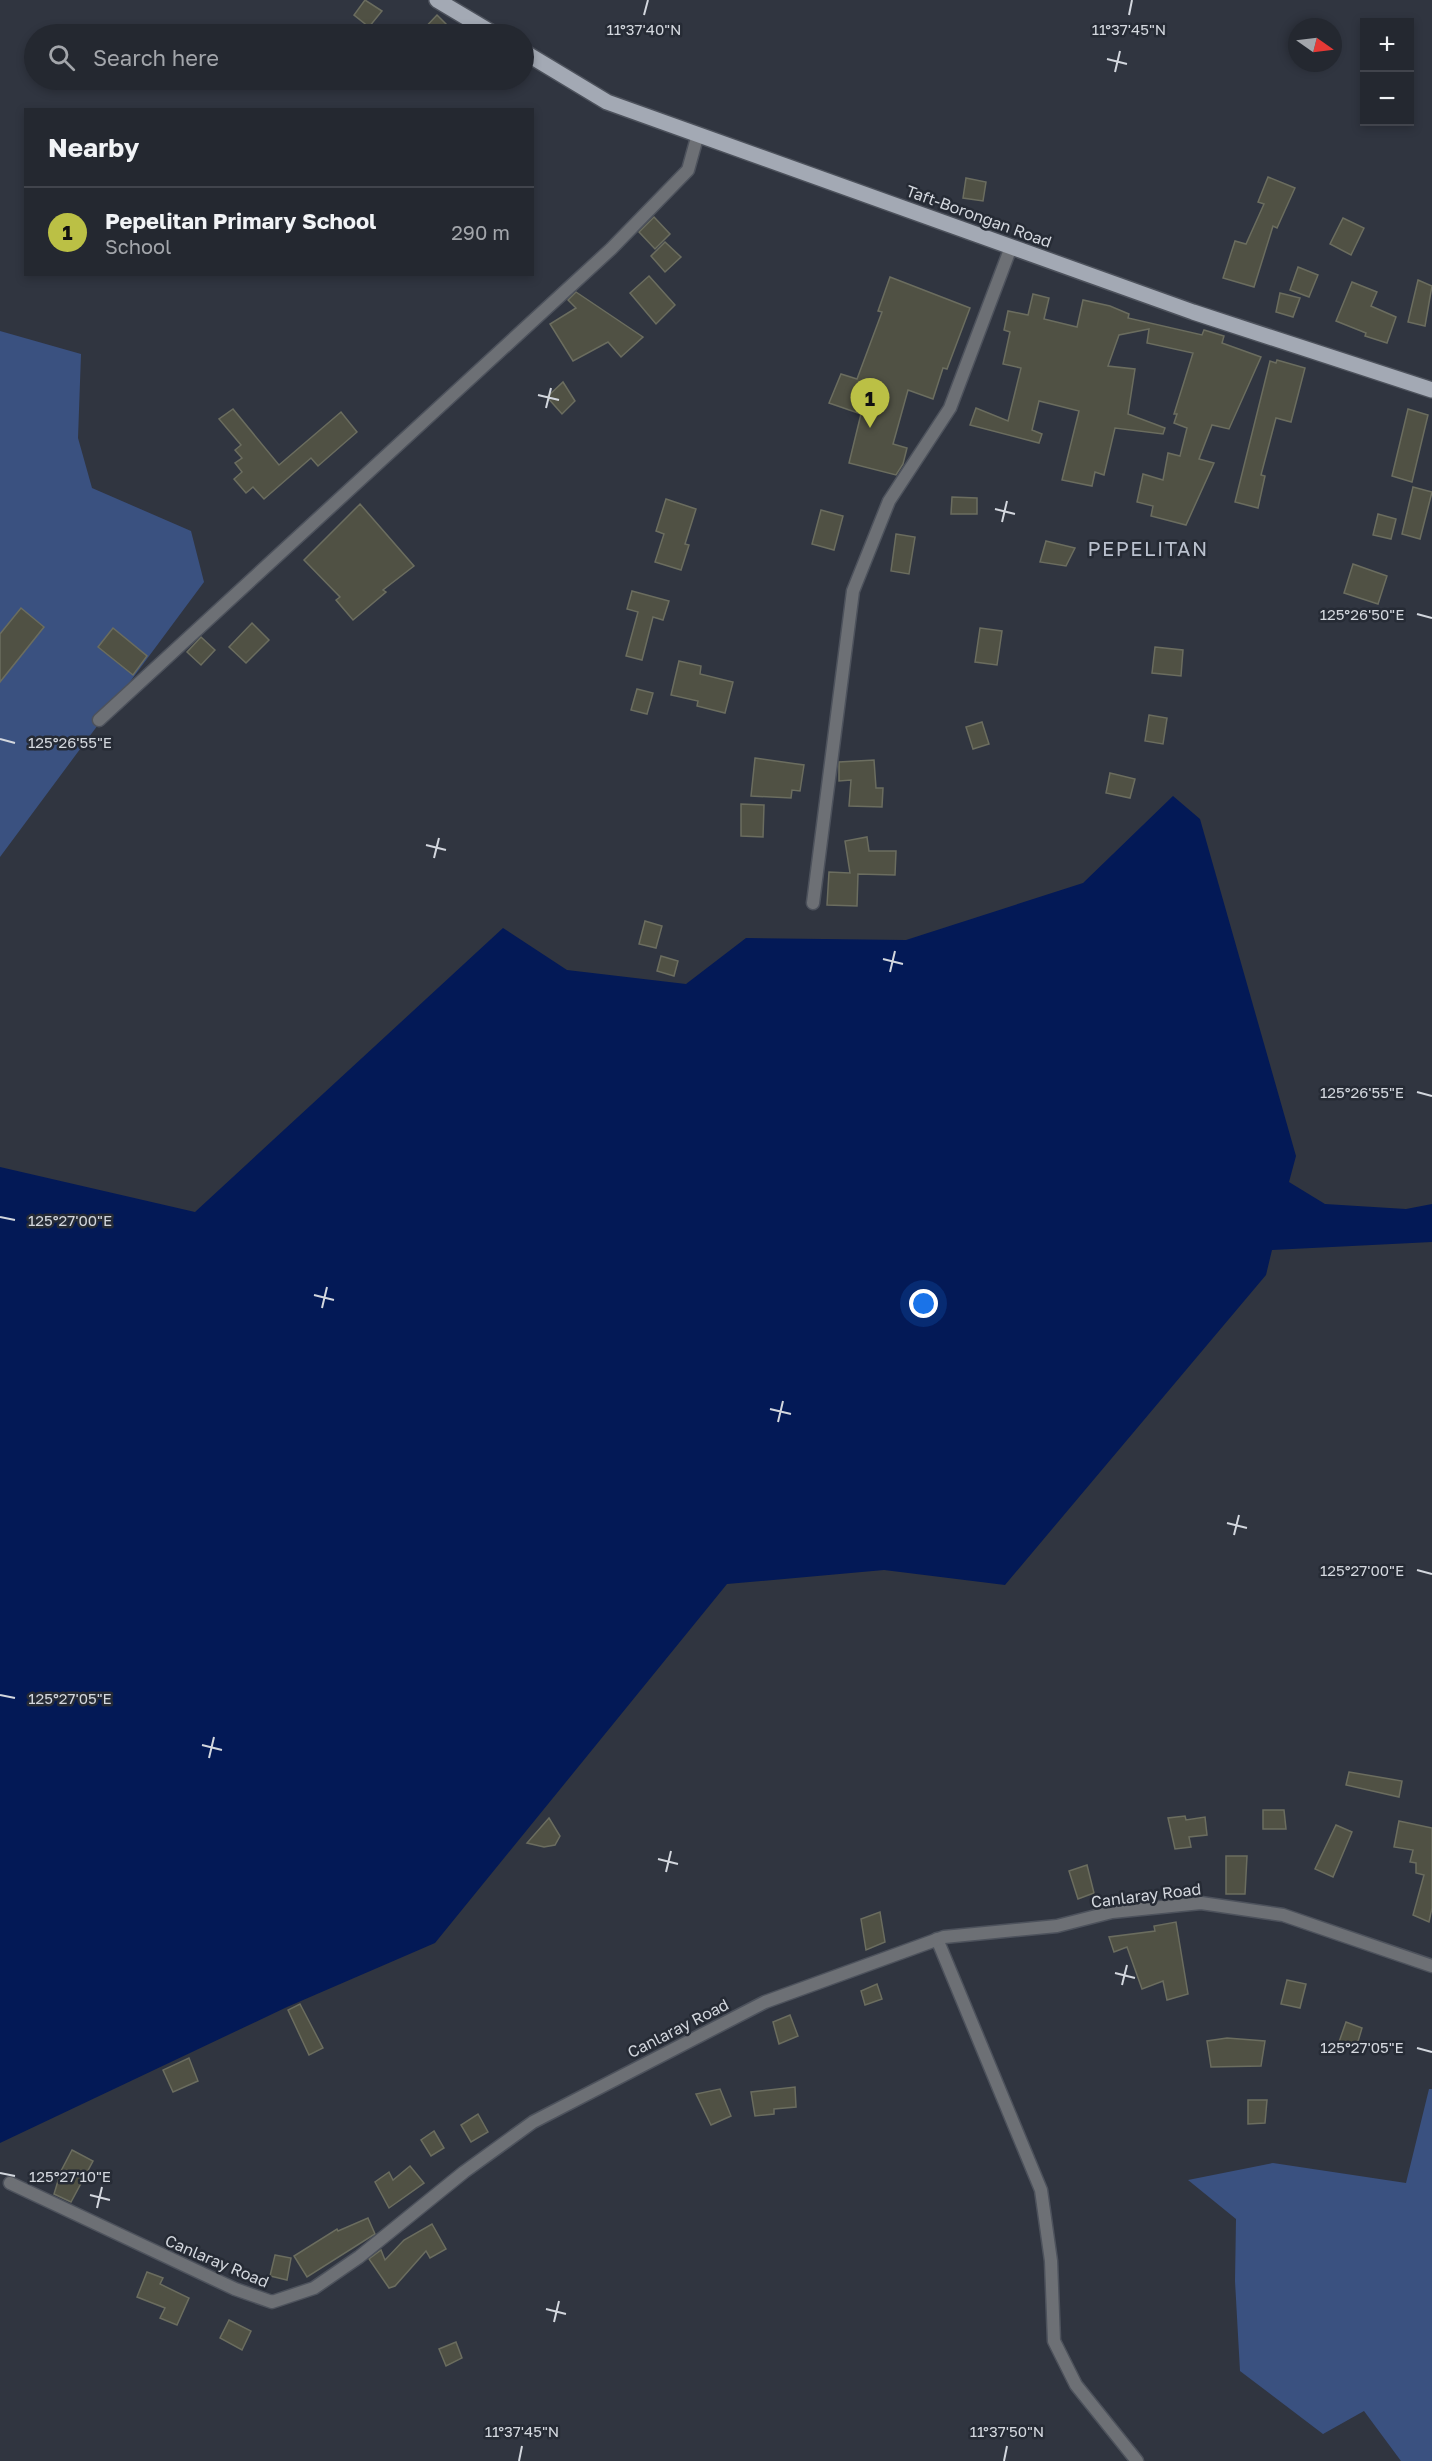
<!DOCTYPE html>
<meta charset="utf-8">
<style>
body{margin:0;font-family:"Golos Text",sans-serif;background:#30343c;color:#f1f3f6}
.controls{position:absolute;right:18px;top:18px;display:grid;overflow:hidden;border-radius:0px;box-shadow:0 3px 9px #0003}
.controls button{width:54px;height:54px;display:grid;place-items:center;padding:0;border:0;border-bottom:2px solid #41444c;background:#242830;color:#f1f3f6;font:30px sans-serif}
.compass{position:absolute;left:1288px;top:18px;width:54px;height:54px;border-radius:50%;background:#242830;box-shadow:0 3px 9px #0003;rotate:104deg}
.you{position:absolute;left:924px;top:1304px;width:21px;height:21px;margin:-15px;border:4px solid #fff;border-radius:50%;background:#1a73e8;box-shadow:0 0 0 9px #1a73e833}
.badge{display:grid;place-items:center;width:39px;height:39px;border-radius:50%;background:#bbc045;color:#111;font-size:20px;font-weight:700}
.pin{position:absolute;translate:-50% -50px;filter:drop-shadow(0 2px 3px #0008)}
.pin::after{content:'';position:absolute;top:32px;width:21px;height:18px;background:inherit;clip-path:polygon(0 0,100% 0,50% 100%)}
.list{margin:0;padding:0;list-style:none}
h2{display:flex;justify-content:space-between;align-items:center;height:78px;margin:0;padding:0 24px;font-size:26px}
h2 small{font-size:20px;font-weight:400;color:#a3a6ab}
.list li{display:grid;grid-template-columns:39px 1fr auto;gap:18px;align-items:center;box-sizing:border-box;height:90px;padding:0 24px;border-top:2px solid #41444c}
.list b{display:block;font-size:22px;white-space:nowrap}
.list p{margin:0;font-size:20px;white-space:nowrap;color:#a3a6ab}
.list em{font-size:20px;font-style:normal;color:#a3a6ab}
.icon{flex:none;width:33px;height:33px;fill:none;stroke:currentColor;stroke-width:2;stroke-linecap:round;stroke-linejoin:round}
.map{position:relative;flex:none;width:1432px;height:2461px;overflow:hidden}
.search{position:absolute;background:#242830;box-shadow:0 3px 9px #0003;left:24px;top:24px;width:510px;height:66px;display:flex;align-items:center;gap:15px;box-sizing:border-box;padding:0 21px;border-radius:33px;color:#a3a6ab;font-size:22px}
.panel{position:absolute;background:#242830;box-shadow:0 3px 9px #0003;left:24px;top:108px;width:510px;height:168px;border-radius:0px}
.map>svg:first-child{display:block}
.green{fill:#3a5180}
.water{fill:#031956}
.building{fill:#505144;stroke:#6b6d5f;stroke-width:1.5}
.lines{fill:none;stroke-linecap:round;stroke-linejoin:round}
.minor-casing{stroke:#4d525c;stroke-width:15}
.primary-casing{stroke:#4d525c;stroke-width:18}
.minor{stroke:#6d7075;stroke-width:12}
.primary{stroke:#a3a9b4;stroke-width:15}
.ticks{fill:none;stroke:#d3d7de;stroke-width:2}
.labels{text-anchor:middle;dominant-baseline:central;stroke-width:5;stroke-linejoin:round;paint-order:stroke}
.street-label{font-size:16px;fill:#d3d7de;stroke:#262b35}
.quarter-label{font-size:20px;letter-spacing:1.5px;fill:#bac1ce;stroke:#262b35}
.ticks-label{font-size:15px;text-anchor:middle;fill:#d3d7de;stroke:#262b35;stroke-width:5;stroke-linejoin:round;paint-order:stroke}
</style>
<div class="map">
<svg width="1432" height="2461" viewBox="0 0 1432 2461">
<rect width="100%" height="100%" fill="#303540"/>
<g class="green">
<path d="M0,331L81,354L78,438L92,488L191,531L204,582L0,857Z"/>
<path d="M1429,2089H1432V2461H1401L1364,2411L1323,2434L1240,2371L1235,2281L1236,2219L1188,2180L1273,2163L1406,2183Z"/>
</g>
<path class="water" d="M1173,796L1200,819L1296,1156L1289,1182L1325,1204L1406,1209L1432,1204V1242L1272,1250L1266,1275L1005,1585L884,1570L727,1584L435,1943L287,2007L0,2143V1167L195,1212L503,928L567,970L686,984L746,938L906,940L1083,883Z"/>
<g class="building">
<path d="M365,0L382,11L369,27L354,15Z"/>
<path d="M437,15L456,34H419Z"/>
<path d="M1268,177L1295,188L1277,228L1273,226L1254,287L1223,278L1235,241L1246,244L1264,204L1258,202Z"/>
<path d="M966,178L986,182L983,201L963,198Z"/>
<path d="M654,217L670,234L655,249L639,232Z"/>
<path d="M1343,218L1364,228L1351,255L1330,244Z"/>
<path d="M665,242L681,257L665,272L651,256Z"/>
<path d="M1298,267L1318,275L1309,297L1290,290Z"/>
<path d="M649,276L675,305L656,324L630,293Z"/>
<path d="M890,277L970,308L947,369L943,368L933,399L908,390L893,444L907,448L903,464L896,475L849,463L861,414L829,403L841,374L857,379L882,312L878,311Z"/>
<path d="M1418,280L1432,286L1425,326L1408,322Z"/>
<path d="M1352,282L1377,292L1371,306L1396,317L1387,343L1365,336L1366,333L1336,321Z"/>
<path d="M576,292L643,337L621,357L608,342L573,361L550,324L576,308L568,300Z"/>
<path d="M1280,293L1300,298L1293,317L1276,312Z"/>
<path d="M1033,294L1049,298L1044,319L1077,327L1083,300L1110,306L1129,314L1128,318L1202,335L1204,330L1224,336L1222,343L1261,357L1229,429L1212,425L1199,459L1214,463L1186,525L1151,516L1153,506L1137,502L1143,474L1163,480L1168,453L1180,456L1187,428L1174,423L1177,414H1174L1193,353L1147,343L1149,329L1119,335L1108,366L1135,369L1128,414L1165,428L1163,434L1115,428L1104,475L1095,472L1092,486L1062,480L1079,411L1039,401L1032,430L1042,434L1039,443L970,425L976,408L1008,421L1021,368L1003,364L1010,332L1004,330L1008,311L1028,315Z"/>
<path d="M1277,360L1305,368L1291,422L1276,418L1261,475L1265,476L1258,508L1235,502L1270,361L1276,363Z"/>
<path d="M563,382L575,401L562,414L547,397Z"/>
<path d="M233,409L279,465L341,412L357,432L318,466L311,458L264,499L253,487L246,493L234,479L242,472L235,463L242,458L235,450L241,445L219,419Z"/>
<path d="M1408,409L1428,415L1412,482L1392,476Z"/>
<path d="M1413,487L1432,492L1420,539L1402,534Z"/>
<path d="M952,497L977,498V514H951Z"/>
<path d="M666,499L696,509L685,544L689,545L681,570L655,562L664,534L656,531Z"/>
<path d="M360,504L414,566L383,590L386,592L353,620L336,600L340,597L304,560Z"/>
<path d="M821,510L843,516L834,550L812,544Z"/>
<path d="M1378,514L1396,519L1391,539L1373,535Z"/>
<path d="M896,534L915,537L909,574L891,571Z"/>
<path d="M1046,541L1075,548L1066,566L1040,562Z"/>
<path d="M1353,564L1387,576L1378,604L1344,593Z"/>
<path d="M632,591L669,601L663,620L653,617L642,660L626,656L638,612L627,609Z"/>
<path d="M21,608L44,627L0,682V634Z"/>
<path d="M252,623L269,640L246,663L229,647Z"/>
<path d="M113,628L147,656L133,675L98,647Z"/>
<path d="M980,628L1002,631L997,665L975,662Z"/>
<path d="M201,637L215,650L201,665L187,652Z"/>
<path d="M1155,647L1183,650L1181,676L1152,673Z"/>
<path d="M679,661L701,666L700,674L733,682L725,713L697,706L698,701L671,695Z"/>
<path d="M637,689L653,693L647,714L631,710Z"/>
<path d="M1149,715L1167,718L1163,744L1145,741Z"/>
<path d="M982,722L989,744L973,749L966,727Z"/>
<path d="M755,758L804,765L800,791L792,790L791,798L751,796Z"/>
<path d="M874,760L876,788H883L882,807L849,806L851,780L839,781V762Z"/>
<path d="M1110,773L1135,779L1130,798L1106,793Z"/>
<path d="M741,804L764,805L763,837L741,836Z"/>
<path d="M867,837L869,851H896L895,875L858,874L857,906L827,905L829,872L850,873L845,841Z"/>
<path d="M645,921L662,926L656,948L639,944Z"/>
<path d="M661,956L678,961L674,976L657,971Z"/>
<path d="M1349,1772L1402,1781L1399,1797L1346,1785Z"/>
<path d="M1263,1810H1284L1286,1829H1263Z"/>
<path d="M1185,1816L1186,1820L1205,1817L1207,1835L1189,1837L1191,1847L1175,1849L1168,1818Z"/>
<path d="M549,1818L560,1836L555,1845L544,1847L527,1843Z"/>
<path d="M1399,1821L1432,1828V1908L1429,1922L1413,1915L1424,1875L1416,1873V1863L1410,1862L1413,1850L1394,1847Z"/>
<path d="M1336,1825L1352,1832L1333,1877L1315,1869Z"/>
<path d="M1226,1856H1247L1245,1894H1226Z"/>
<path d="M1087,1865L1094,1893L1078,1899L1069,1871Z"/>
<path d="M880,1912L885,1942L866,1950L861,1919Z"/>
<path d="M1176,1922L1188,1994L1167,2000L1163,1981L1142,1989L1127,1947L1114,1952L1109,1937L1155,1931L1154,1926Z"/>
<path d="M1287,1980L1306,1984L1300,2008L1281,2004Z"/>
<path d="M877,1984L882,1999L865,2005L861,1991Z"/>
<path d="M300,2004L323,2048L309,2055L288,2010Z"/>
<path d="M790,2015L798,2036L779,2044L773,2022Z"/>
<path d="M1346,2022L1362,2028L1356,2048L1339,2042Z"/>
<path d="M1227,2038L1265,2041L1261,2066L1211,2067L1207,2041Z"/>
<path d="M189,2058L198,2081L173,2092L163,2070Z"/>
<path d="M795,2087L796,2107L774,2109V2114L755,2116L751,2092Z"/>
<path d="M720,2089L731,2116L711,2125L696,2094Z"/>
<path d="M1248,2100H1267L1265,2123L1248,2124Z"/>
<path d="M478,2114L488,2132L471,2142L461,2125Z"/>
<path d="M434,2131L444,2148L431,2156L421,2140Z"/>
<path d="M72,2150L93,2161L71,2202L54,2194L61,2171Z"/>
<path d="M410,2166L424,2183L389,2208L375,2182L389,2172L393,2180Z"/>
<path d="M368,2218L375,2234L307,2277L294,2256L337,2229L338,2231Z"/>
<path d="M432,2224L446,2249L430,2258L426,2251L395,2286L389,2288L369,2259L381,2250L385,2260L404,2240Z"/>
<path d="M275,2255L291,2258L287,2280L270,2276Z"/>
<path d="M147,2272L163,2278L160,2284L189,2298L177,2325L160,2318L165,2308L137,2297Z"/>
<path d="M229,2320L251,2331L242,2350L220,2338Z"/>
<path d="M456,2342L462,2358L446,2366L439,2349Z"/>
</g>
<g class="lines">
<defs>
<g id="minor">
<path d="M99,720L611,249L688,170L698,134"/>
<path d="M813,903L853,591L889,501L950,408L1011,247"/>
<path d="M937,1939L1041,2190L1051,2261L1054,2341L1076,2385L1137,2461"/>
<path d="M10,2183L235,2289L272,2302L314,2288L359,2257L464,2172L533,2122L765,2002L944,1937L1057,1926L1112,1912L1201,1903L1283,1915L1432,1966"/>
</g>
<g id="primary">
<path d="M437,0L494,34"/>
<path d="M524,52L607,102L1193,312L1432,390"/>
</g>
</defs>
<use href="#minor" class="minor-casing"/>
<use href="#primary" class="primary-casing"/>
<use href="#minor" class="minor"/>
<use href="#primary" class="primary"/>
</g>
<path class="ticks" d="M644,15L648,0M1129,15L1132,0M1107,59L1127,64M1115,72L1120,51M538,395L559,400M546,408L551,388M995,509L1015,514M1002,522L1007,501M1417,614L1432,618M0,739L15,743M426,845L446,850M434,858L439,838M883,959L903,964M890,972L895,951M1417,1092L1432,1096M0,1217L15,1220M314,1295L334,1300M322,1308L327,1287M770,1409L791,1414M778,1422L783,1401M1227,1523L1247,1528M1234,1535L1239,1515M1417,1570L1432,1574M0,1695L15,1698M202,1745L222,1750M209,1758L214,1737M658,1859L678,1864M666,1872L671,1851M1115,1973L1135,1978M1122,1985L1127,1965M1417,2048L1432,2052M0,2173L15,2176M90,2195L110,2200M97,2208L102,2187M546,2309L566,2314M554,2322L559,2301M519,2461L522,2446M1004,2461L1007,2446"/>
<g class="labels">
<g class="street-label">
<text transform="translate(979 216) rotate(20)">Taft-Borongan Road</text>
<text transform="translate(1146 1895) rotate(-7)">Canlaray Road</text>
<text transform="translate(678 2028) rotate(-27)">Canlaray Road</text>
<text transform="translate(217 2261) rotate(23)">Canlaray Road</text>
</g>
<g class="quarter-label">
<text x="1148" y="548">PEPELITAN</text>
</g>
</g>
<g class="ticks-label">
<text x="1129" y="35">11°37'45"N</text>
<text x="644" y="35">11°37'40"N</text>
<text x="1362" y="620">125°26'50"E</text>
<text x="70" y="748">125°26'55"E</text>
<text x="1362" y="1098">125°26'55"E</text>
<text x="70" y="1226">125°27'00"E</text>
<text x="1362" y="1576">125°27'00"E</text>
<text x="70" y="1704">125°27'05"E</text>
<text x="1362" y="2053">125°27'05"E</text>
<text x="70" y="2182">125°27'10"E</text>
<text x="522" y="2437">11°37'45"N</text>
<text x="1007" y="2437">11°37'50"N</text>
</g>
</svg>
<div class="controls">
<button>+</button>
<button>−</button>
</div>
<svg class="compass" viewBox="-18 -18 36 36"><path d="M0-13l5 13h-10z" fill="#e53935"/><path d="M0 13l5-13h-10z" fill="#a3a6ab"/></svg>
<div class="you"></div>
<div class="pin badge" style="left:870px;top:428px">1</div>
<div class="search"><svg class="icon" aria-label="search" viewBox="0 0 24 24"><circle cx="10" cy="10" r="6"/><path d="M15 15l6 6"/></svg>Search here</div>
<section class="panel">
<h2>Nearby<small></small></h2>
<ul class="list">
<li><span class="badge">1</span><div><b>Pepelitan Primary School</b><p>School</p></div><em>290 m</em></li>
</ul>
</section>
</div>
